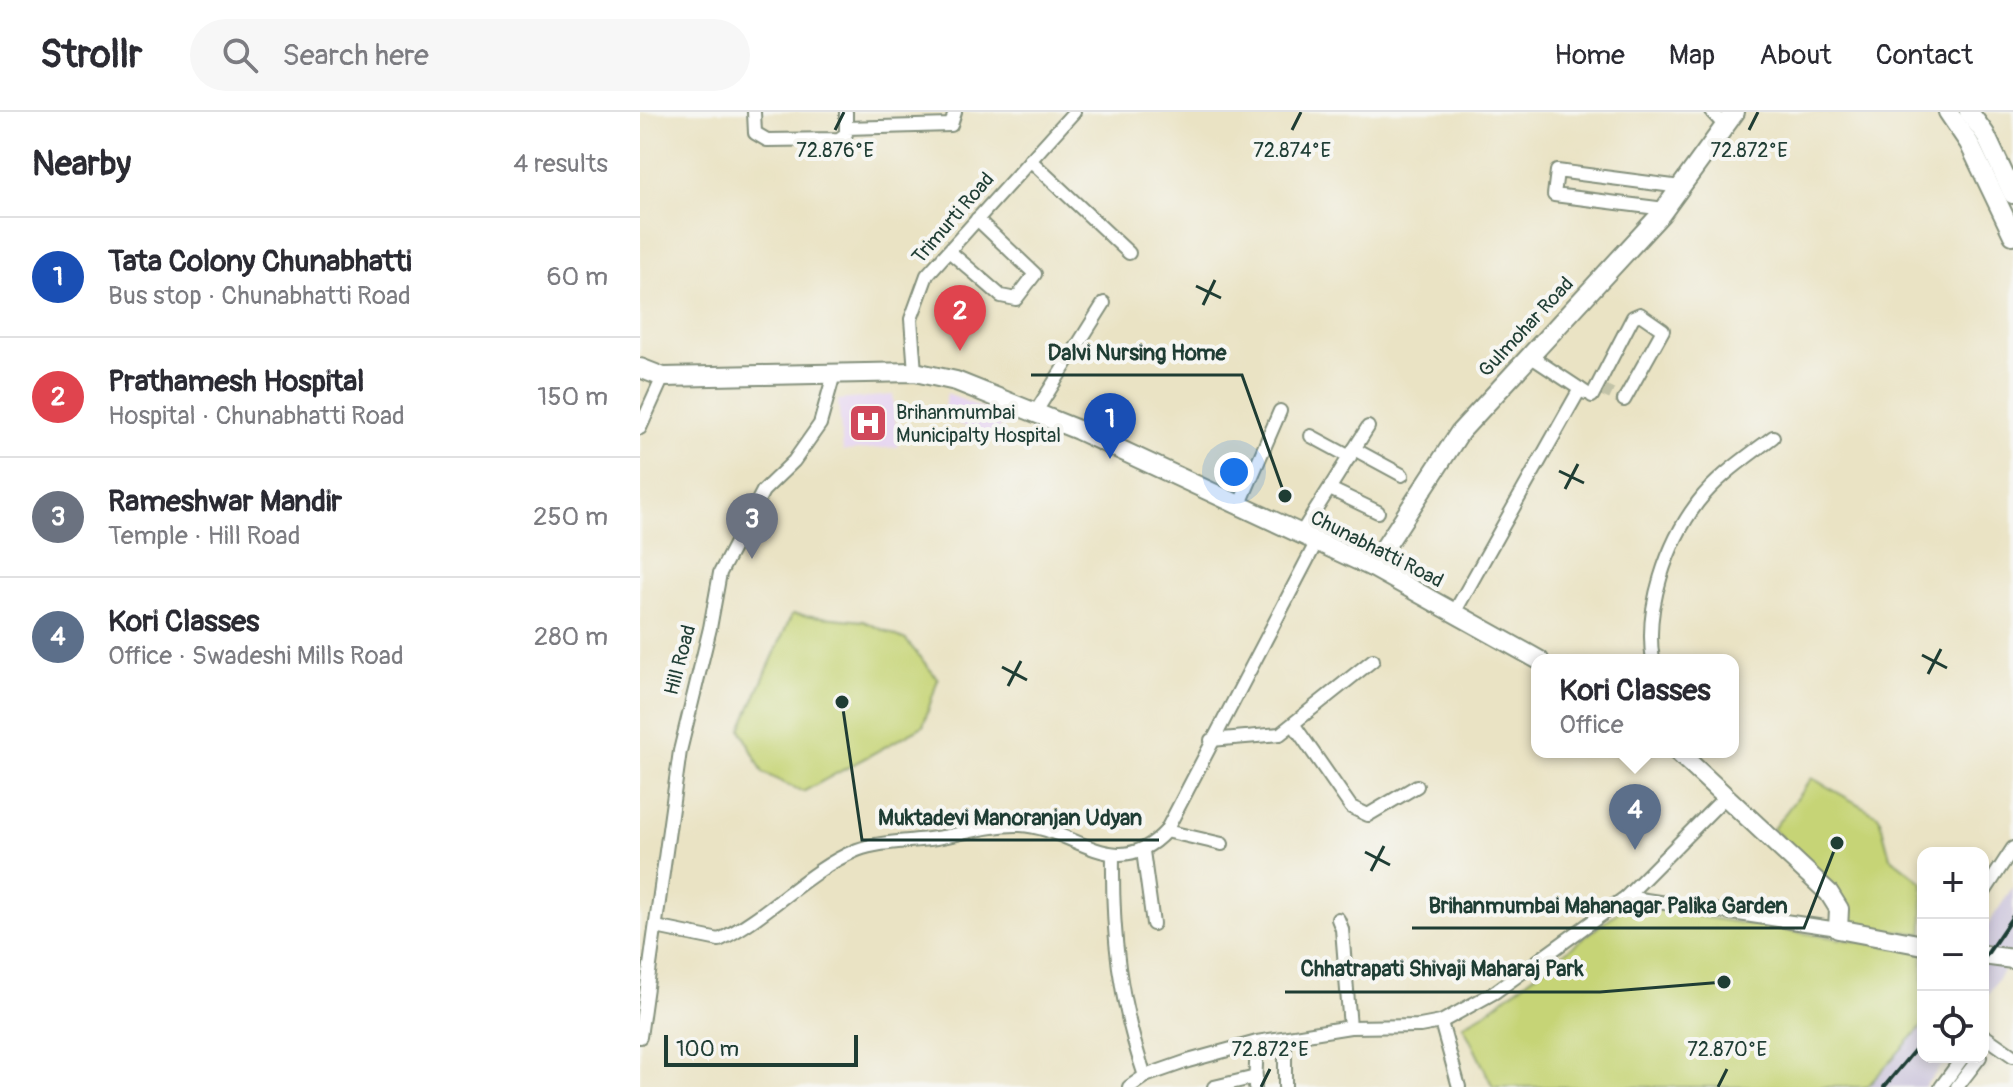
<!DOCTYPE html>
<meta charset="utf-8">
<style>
body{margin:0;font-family:Pangolin,sans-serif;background:#f7f7f7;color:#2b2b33}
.controls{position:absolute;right:24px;bottom:24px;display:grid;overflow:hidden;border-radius:16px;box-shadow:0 4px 12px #0003}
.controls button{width:72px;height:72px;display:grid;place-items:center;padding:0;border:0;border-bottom:2px solid #e1e1e2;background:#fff;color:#2b2b33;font:40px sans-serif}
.scale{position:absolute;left:24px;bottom:20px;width:194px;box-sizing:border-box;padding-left:8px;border:4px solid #1f3d34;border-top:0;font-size:22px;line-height:28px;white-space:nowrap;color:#1f3d34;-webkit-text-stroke:6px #f6f6f2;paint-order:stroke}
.you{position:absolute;left:594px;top:360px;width:28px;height:28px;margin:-20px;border:6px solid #fff;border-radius:50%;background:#1a73e8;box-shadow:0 0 0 12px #1a73e833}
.badge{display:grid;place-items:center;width:52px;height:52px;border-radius:50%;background:#d1495b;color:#fff;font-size:26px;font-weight:700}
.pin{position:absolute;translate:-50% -66px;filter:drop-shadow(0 2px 4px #0008)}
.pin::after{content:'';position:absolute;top:42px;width:28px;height:24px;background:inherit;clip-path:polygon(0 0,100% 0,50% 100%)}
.popup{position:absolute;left:891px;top:542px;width:208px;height:104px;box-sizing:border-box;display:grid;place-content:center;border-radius:16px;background:#fff;filter:drop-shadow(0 2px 6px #0005);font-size:26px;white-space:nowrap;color:#7c7c81}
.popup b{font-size:30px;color:#2b2b33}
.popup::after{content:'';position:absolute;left:50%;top:100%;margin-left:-16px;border:16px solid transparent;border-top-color:#fff}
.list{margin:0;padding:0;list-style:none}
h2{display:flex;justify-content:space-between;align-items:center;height:104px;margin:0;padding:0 32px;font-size:34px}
h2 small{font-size:26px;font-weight:400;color:#7c7c81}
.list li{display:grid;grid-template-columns:52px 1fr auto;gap:24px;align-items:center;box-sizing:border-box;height:120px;padding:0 32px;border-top:2px solid #e1e1e2}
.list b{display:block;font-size:30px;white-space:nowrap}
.list p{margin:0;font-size:26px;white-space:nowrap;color:#7c7c81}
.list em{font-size:26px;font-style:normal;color:#7c7c81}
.icon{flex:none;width:44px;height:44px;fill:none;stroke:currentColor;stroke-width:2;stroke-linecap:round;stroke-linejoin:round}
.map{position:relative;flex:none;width:1373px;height:975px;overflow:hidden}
header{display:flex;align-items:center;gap:48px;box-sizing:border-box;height:112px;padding:0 40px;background:#fff;border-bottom:2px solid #e1e1e2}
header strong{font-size:38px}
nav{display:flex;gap:44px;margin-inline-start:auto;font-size:28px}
.search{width:560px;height:72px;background:#f7f7f7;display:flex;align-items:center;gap:20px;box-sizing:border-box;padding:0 28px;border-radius:44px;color:#7c7c81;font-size:30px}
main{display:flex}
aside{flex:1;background:#fff}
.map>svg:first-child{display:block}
.built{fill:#e5d3f1}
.industrial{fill:#c7c0d9}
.green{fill:#c6d476;stroke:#728855;stroke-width:2}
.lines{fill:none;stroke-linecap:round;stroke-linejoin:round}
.street-tunnel{stroke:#c1c2a7;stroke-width:12;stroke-dasharray:12 6;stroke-linecap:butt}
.street-casing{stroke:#84907c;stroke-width:16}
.secondary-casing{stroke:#84907c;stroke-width:22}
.street{stroke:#fff;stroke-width:12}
.secondary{stroke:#fff;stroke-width:18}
.rail{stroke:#1f3d34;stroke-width:4}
.ticks{fill:none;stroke:#1f3d34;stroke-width:3}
.labels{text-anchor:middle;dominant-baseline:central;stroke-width:8;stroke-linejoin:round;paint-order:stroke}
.street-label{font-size:20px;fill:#1f3d34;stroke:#f6f6f2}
.poi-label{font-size:20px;fill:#1f3d34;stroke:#f6f6f2;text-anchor:start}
.ticks-label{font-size:20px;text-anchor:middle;fill:#1f3d34;stroke:#f6f6f2;stroke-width:8;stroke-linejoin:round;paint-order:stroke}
.leader{fill:none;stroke:#1f3d34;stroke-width:3}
.callout-dot{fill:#1f3d34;stroke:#f6f6f2;stroke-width:3}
.callout-label{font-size:22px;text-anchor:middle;font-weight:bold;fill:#1f3d34;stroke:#f6f6f2;stroke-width:8;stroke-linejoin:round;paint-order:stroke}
</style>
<header>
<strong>Strollr</strong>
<div class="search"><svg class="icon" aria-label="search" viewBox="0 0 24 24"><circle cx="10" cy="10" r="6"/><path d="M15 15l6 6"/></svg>Search here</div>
<nav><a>Home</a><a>Map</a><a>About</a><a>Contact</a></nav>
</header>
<main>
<aside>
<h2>Nearby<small>4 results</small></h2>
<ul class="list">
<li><span class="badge" style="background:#1a4fb4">1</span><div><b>Tata Colony Chunabhatti</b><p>Bus stop · Chunabhatti Road</p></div><em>60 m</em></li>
<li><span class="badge" style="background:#e0444e">2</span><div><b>Prathamesh Hospital</b><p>Hospital · Chunabhatti Road</p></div><em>150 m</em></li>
<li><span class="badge" style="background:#6b7280">3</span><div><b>Rameshwar Mandir</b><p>Temple · Hill Road</p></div><em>250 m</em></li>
<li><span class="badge" style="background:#5c6f8a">4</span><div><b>Kori Classes</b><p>Office · Swadeshi Mills Road</p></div><em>280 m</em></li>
</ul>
</aside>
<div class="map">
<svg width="1373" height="975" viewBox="0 0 1373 975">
<rect width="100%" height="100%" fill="#f6f6f2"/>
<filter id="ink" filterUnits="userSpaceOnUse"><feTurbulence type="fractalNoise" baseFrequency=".0125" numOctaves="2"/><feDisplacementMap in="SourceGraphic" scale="16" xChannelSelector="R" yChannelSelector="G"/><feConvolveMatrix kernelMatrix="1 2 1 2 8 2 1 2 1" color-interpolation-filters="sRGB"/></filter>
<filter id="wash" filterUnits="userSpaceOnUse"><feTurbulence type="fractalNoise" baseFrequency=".006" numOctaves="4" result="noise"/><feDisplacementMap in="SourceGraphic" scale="32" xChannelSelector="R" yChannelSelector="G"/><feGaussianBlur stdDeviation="1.8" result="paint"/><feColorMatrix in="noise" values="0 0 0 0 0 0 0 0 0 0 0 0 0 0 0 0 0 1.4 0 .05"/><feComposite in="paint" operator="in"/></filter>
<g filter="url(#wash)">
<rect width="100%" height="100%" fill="#eae3c4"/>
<g class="built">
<path d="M307,281L364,306L356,324L302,307Z"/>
<path d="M253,283L258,335L203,339L198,288Z"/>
</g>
<g class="industrial">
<path d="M1373,775V843L1343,891V820Z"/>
<path d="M1283,913V945H1309L1284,975H1227Z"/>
</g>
<g class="green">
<path d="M152,502L223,509L266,528L298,567L283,614L163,680L123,661L101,617Z"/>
<path d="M1172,666L1239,704L1250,745L1283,771V822L1204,813L1192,777L1133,717Z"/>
<path d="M987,793L1283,840V913L1227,975H853L823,913L846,900Z"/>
</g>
</g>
<g filter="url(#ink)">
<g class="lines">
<path class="street-tunnel" d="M961,277L984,288"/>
<defs>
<g id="street">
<path d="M114,0L115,21L127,28L199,27L206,22V16L311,13L315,0"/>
<path d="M206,0V16"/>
<path d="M1072,0L1084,13"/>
<path d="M390,48L489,141"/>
<path d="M1025,97L914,83L917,59L1041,75"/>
<path d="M309,139L361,184L376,187L395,162L337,107"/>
<path d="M890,244L946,281"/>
<path d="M275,260L271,207L287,163L434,0"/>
<path d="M952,284L993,205L1000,202L1023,218L984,288"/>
<path d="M395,301L464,191"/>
<path d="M0,316L23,265"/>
<path d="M671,324L710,345"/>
<path d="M714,337L762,363"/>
<path d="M690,377L738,400"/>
<path d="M599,394L640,299"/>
<path d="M660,423L728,315"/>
<path d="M814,501L940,277"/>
<path d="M1013,548C1004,497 1027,431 1058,390C1078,364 1107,345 1133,325"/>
<path d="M654,613L711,695L728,703L777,674"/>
<path d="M571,628L640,622L733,548"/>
<path d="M526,719L582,732"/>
<path d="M503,739L513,812"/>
<path d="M473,742C472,822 479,889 505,964"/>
<path d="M1343,782L1373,736"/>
<path d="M986,785L1087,683"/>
<path d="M698,807L702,817L710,915"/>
<path d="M16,815L79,828C128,805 166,759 217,738C240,729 271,730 296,726C323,722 352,712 380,713C433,715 476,773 526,719L676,431"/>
<path d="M801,910L819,975"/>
<path d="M1343,923L1373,944"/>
<path d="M0,925L40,639L70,516L80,461L123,379L154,349L180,312L194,262"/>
<path d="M489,975L505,964L548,949L617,930L710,915L780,914L801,910L855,880L986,785L1198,817"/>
<path d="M574,975L616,965"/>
<path d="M615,975L617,930"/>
<path d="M645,975V928"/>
<path d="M1301,975L1323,945"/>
<path d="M1317,975L1340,945"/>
</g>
<g id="secondary">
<path d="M1308,0L1329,31L1373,123"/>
<path d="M1329,0L1345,22L1373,82"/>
<path d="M0,256L23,265L275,260L316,269L438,318L732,455L899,548"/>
<path d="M732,455L820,320L1021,102L1095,0"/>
<path d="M1038,640L1189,781L1199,797L1198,817L1283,833"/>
<path d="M1343,843L1373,847"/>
</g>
</defs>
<use href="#street" class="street-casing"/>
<use href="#secondary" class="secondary-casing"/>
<use href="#street" class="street"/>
<use href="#secondary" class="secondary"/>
<g class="rail">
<path d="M1343,848L1373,804"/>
<path d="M1244,975L1283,928"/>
</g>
</g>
</g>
<path class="ticks" d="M195,18L204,0M652,18L661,0M1109,18L1118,0M556,174L581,186M563,193L575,168M919,359L944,371M925,377L938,352M1282,543L1307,556M362,555L387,568M1288,562L1301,537M368,574L381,549M725,740L750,753M731,759L744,734M621,975L630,957M1078,975L1087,957"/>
<defs>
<symbol id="hospital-square" viewBox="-11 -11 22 22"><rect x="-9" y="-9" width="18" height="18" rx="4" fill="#d1495b" stroke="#f6f6f2"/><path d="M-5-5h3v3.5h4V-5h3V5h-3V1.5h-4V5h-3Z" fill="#fff"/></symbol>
</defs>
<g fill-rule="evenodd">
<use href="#hospital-square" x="206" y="289" width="44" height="44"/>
</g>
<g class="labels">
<g class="street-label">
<text transform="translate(313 106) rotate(-49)">Trimurti Road</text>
<text transform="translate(886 215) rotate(-47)">Gulmohar Road</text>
<text transform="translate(737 437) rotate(27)">Chunabhatti Road</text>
<text transform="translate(40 548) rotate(-75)">Hill Road</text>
</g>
<g class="poi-label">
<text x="256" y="300">Brihanmumbai<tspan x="256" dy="23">Municipalty Hospital</tspan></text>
</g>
</g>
<g class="ticks-label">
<text x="195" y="45">72.876°E</text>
<text x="652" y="45">72.874°E</text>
<text x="1109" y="45">72.872°E</text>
<text x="630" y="944">72.872°E</text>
<text x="1087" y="944">72.870°E</text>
</g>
<path class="leader" d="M645 384L602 263H391M202 590L222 728H519M1197 731L1164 816H772M1084 870L960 880H645"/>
<g class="callout-dot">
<circle cx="645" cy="384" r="8"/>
<circle cx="202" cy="590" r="8"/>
<circle cx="1197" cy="731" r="8"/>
<circle cx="1084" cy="870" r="8"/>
</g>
<g class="callout-label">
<text x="497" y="248">Dalvi Nursing Home</text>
<text x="370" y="713">Muktadevi Manoranjan Udyan</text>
<text x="968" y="801">Brihanmumbai Mahanagar Palika Garden</text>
<text x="802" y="864">Chhatrapati Shivaji Maharaj Park</text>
</g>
</svg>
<div class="controls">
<button>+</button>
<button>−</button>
<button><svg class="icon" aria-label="locate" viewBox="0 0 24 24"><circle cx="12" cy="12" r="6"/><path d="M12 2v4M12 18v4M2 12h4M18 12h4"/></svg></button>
</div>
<div class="scale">100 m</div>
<div class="you"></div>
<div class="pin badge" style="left:470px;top:347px;background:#1a4fb4">1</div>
<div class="pin badge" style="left:320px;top:239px;background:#e0444e">2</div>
<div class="pin badge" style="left:112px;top:447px;background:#6b7280">3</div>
<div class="pin badge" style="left:995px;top:738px;background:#5c6f8a">4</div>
<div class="popup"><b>Kori Classes</b>Office</div>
</div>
</main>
